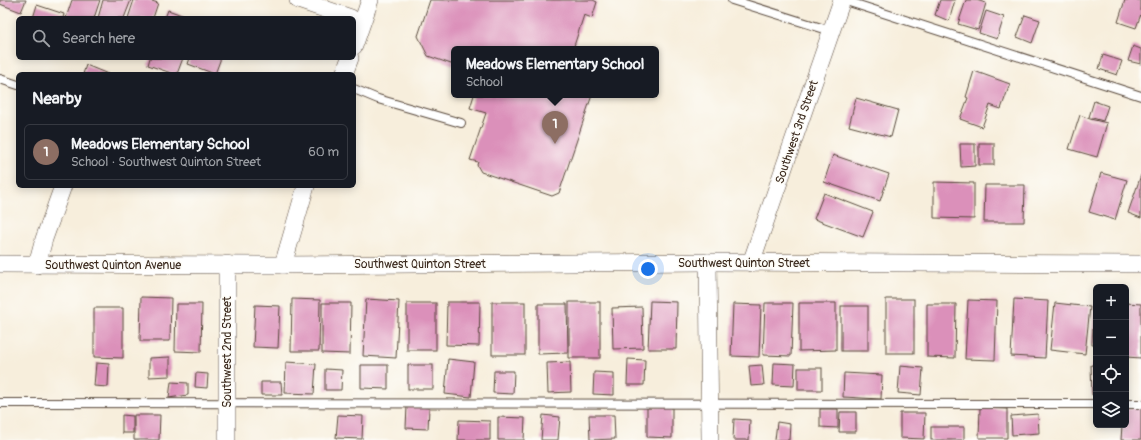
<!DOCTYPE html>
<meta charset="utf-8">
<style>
body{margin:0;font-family:Pangolin,sans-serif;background:#20242c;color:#f1f3f6}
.controls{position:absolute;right:12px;bottom:12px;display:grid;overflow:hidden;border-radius:6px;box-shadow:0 2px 10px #0003}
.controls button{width:36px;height:36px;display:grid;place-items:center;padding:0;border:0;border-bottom:1px solid #363941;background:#171b24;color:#f1f3f6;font:20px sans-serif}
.you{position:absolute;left:648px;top:269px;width:14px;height:14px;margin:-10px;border:3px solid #fff;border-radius:50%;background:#1a73e8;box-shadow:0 0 0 6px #1a73e833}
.badge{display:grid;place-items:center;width:26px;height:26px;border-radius:50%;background:#c8321e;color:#fff;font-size:13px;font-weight:700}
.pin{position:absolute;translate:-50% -33px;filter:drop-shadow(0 1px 2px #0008)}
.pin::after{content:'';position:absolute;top:21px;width:14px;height:12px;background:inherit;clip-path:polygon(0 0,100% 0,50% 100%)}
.popup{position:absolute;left:451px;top:46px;width:208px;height:52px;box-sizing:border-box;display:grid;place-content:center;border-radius:6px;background:#171b24;filter:drop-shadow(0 1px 3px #0005);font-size:13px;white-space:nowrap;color:#9ea1a6}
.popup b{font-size:15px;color:#f1f3f6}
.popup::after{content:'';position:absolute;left:50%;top:100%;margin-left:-8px;border:8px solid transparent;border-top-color:#171b24}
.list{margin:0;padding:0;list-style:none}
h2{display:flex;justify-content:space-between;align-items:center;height:52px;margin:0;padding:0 16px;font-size:17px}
h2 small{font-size:13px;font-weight:400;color:#9ea1a6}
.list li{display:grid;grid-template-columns:26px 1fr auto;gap:12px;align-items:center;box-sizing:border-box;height:56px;margin:0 8px 8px;padding:0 8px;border:1px solid #363941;border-radius:6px}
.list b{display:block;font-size:15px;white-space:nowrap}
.list p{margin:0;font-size:13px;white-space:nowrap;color:#9ea1a6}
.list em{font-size:13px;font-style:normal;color:#9ea1a6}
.icon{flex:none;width:22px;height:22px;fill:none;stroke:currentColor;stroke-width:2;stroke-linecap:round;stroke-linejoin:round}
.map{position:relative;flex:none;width:1141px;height:440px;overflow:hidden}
.search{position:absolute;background:#171b24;box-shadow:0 2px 10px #0003;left:16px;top:16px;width:340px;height:44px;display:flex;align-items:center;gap:10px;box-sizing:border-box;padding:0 14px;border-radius:6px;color:#9ea1a6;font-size:15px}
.panel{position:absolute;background:#171b24;box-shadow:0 2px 10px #0003;left:16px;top:72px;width:340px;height:116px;border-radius:6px}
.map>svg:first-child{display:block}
.building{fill:#db90ba}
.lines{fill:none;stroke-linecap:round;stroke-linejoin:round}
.service-casing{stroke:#57473a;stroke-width:10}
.minor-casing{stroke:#57473a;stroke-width:18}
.service{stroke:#fff;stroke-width:8}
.minor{stroke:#fff;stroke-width:17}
.labels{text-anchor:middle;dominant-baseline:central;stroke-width:3;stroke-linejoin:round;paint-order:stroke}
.street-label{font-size:12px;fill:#3b2a1e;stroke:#fdfcf7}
</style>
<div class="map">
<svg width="1141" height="440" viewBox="0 0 1141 440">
<rect width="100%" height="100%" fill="#fdfcf7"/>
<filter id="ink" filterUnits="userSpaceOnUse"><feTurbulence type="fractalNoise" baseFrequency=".025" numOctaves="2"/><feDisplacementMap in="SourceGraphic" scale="8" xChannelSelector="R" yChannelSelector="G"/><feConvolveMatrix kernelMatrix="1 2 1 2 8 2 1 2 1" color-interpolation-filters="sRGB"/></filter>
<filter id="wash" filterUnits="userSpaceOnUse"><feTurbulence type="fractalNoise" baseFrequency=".012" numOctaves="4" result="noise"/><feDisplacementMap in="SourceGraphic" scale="16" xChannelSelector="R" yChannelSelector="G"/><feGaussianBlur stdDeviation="0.9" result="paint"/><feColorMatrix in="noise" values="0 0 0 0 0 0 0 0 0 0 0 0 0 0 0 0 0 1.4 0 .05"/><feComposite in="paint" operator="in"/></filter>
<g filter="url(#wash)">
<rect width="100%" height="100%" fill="#f7eedc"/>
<g id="blocks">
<g class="building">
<path d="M0,0H26L21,12L0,4Z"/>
<path d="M72,0H100L94,18H66Z"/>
<path d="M103,0H131L124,18H98Z"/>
<path d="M134,0H149L158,3L153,18H128Z"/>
<path d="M430,0H593L597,2L592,18L584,15L573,49H454V65L428,56L418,36Z"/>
<path d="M940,0H955L949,21L935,15Z"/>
<path d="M966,0H976L986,3L978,30L958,24Z"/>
<path d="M1125,0H1141V14L1136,28L1118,22Z"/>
<path d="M37,5L64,14L63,18H33Z"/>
<path d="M168,10L190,18H165Z"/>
<path d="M986,11L1004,17L997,39L979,33Z"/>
<path d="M1025,15L1040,20L1032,43L1017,37Z"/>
<path d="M1133,46L1141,49V64L1128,61Z"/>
<path d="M1103,55L1122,61L1117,75L1099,69Z"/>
<path d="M150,58H183L177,74H174L148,65Z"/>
<path d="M190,58H221L215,74L188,64Z"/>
<path d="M86,65L108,74H83Z"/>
<path d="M974,71L1010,84L1001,109L990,105L982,127L960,119L968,98L966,97Z"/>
<path d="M474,95H592L559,193L552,196L481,172L477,165L478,162L470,160L486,113L470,108Z"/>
<path d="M856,98L898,110L891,137L849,126Z"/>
<path d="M1094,101L1108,106L1103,121L1089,117Z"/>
<path d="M1080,115L1090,119L1107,123L1097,157L1069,149Z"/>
<rect x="979" y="143" width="15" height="22"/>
<path d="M960,144H975V166L961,167Z"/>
<path d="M833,155L889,174L880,201L824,182Z"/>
<path d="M1101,173L1127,180L1115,220L1089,212Z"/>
<path d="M1141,175V218L1128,213Z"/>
<path d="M934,182L974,183V219L934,218Z"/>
<path d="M985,185H1025L1024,222H984Z"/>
<path d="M824,193L873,212L863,237L814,219Z"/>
<path d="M141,297L171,298L170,341H140Z"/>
<path d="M292,299L320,300L319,351H291Z"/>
<path d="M366,299L399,301L396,358L363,356Z"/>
<rect x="886" y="299" width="28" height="54"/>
<path d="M1014,299L1048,301L1045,358L1011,356Z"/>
<path d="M968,300L997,301L995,360L965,359Z"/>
<path d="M650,301L677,302L676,349H648Z"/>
<path d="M447,302H480L479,346L446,345Z"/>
<rect x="492" y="302" width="33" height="53"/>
<rect x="569" y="302" width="31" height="56"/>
<path d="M322,303H351L350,354L322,353Z"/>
<rect x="407" y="303" width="29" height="47"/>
<path d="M765,303H793L791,356L763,355Z"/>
<path d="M799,303H836V350L799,351Z"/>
<path d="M1055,303L1090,307L1085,354L1050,350Z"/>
<path d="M1126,303L1141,304V358L1126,357Z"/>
<path d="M176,304H202L201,352L175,351Z"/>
<path d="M538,304H567L568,353L538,354Z"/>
<path d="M733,304L761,305L759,357L731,356Z"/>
<path d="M927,304H956L955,358L927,357Z"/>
<path d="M1094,304L1096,305V345H1092Z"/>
<path d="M255,305L280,306L278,348L253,347Z"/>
<rect x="841" y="306" width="27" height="45"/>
<path d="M642,307L643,348L613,349L612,308Z"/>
<path d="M94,308H123V358L94,357Z"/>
<path d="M170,357V376L149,377V358Z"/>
<path d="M448,359L474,362L471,397L445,394Z"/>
<path d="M628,359L645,360L644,385H627Z"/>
<path d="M286,362L316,364L314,394L285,393Z"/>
<path d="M570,362L571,392L548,393L547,363Z"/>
<path d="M96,363L109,364L108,387L94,386Z"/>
<path d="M774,363L795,364L794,386L773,385Z"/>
<path d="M361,365H388V389L361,388Z"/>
<rect x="408" y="365" width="25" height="24"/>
<path d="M762,365L764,385L751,386L749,366Z"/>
<path d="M1091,365H1096V395H1092Z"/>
<path d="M900,366L923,368L921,395L898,393Z"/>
<rect x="798" y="368" width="24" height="22"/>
<path d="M325,369L342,370L341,390H325Z"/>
<path d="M494,371H514L513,394L493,393Z"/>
<path d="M594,372L614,373V395L593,394Z"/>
<path d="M196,373L208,374L207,388L195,387Z"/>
<path d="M844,373L882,375L881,399L843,397Z"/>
<path d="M171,382L188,383V395L169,398Z"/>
<path d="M261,382H281L282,395H261Z"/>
<path d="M407,406L429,408L428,429L406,428Z"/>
<path d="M647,407H672V438L647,437Z"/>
<path d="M980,408L1007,409V438H979Z"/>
<path d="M1126,408H1141V440H1121L1122,425H1126Z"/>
<path d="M820,409H838V428L820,427Z"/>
<path d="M840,412H856V432H839Z"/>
<path d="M900,413H925L924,439L900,438Z"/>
<path d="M1038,414L1039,433L1012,435L1011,416Z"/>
<path d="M122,415L133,416V433H122Z"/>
<path d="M134,415H160L159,440H134Z"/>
<path d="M338,415L363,416L362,439L336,438Z"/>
<path d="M543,415L560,417L558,440H541Z"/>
<path d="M589,415H614L615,439L590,440Z"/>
<path d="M498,417L525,418L524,440H498Z"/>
<path d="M734,419L750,420L749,440H733Z"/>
<path d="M459,420L490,421V440H458Z"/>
<path d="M777,422L790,424L789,440H775Z"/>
<rect x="931" y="427" width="33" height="13"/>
</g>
</g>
</g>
<g filter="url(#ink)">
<use href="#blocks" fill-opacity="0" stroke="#57473a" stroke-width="1"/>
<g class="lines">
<defs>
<g id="service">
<path d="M732,0L831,31"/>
<path d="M843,0L1141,96"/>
<path d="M0,79L18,85"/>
<path d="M354,89L378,99L461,123"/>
<path d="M0,403L1096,404"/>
<path d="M1126,404H1141"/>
</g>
<g id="minor">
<path d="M298,0L351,18"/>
<path d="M354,46L370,0"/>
<path d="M344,74L350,58"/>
<path d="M708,262L710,440"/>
<path d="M751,263L842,0"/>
<path d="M0,264L283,265L708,262L1141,264"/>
<path d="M37,265L44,239L63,186"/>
<path d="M283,265L306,186"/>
<path d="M227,440V264"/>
</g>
</defs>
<use href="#service" class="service-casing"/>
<use href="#minor" class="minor-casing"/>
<use href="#service" class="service"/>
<use href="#minor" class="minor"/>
</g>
</g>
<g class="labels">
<g class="street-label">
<text transform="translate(797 132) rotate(-71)">Southwest 3rd Street</text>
<text x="744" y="263">Southwest Quinton Street</text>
<text x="420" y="264">Southwest Quinton Street</text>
<text x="113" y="265">Southwest Quinton Avenue</text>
<text transform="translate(227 352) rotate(-90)">Southwest 2nd Street</text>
</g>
</g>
</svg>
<div class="controls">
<button>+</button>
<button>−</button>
<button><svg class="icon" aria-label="locate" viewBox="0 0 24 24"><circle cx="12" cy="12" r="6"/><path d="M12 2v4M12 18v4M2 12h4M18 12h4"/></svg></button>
<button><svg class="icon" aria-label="layers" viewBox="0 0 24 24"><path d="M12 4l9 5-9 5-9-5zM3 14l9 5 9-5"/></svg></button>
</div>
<div class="you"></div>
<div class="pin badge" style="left:555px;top:144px;background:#8d6e63">1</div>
<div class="popup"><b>Meadows Elementary School</b>School</div>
<div class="search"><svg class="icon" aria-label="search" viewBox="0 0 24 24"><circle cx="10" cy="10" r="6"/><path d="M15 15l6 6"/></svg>Search here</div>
<section class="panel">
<h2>Nearby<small></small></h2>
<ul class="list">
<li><span class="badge" style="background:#8d6e63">1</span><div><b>Meadows Elementary School</b><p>School · Southwest Quinton Street</p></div><em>60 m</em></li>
</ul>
</section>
</div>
